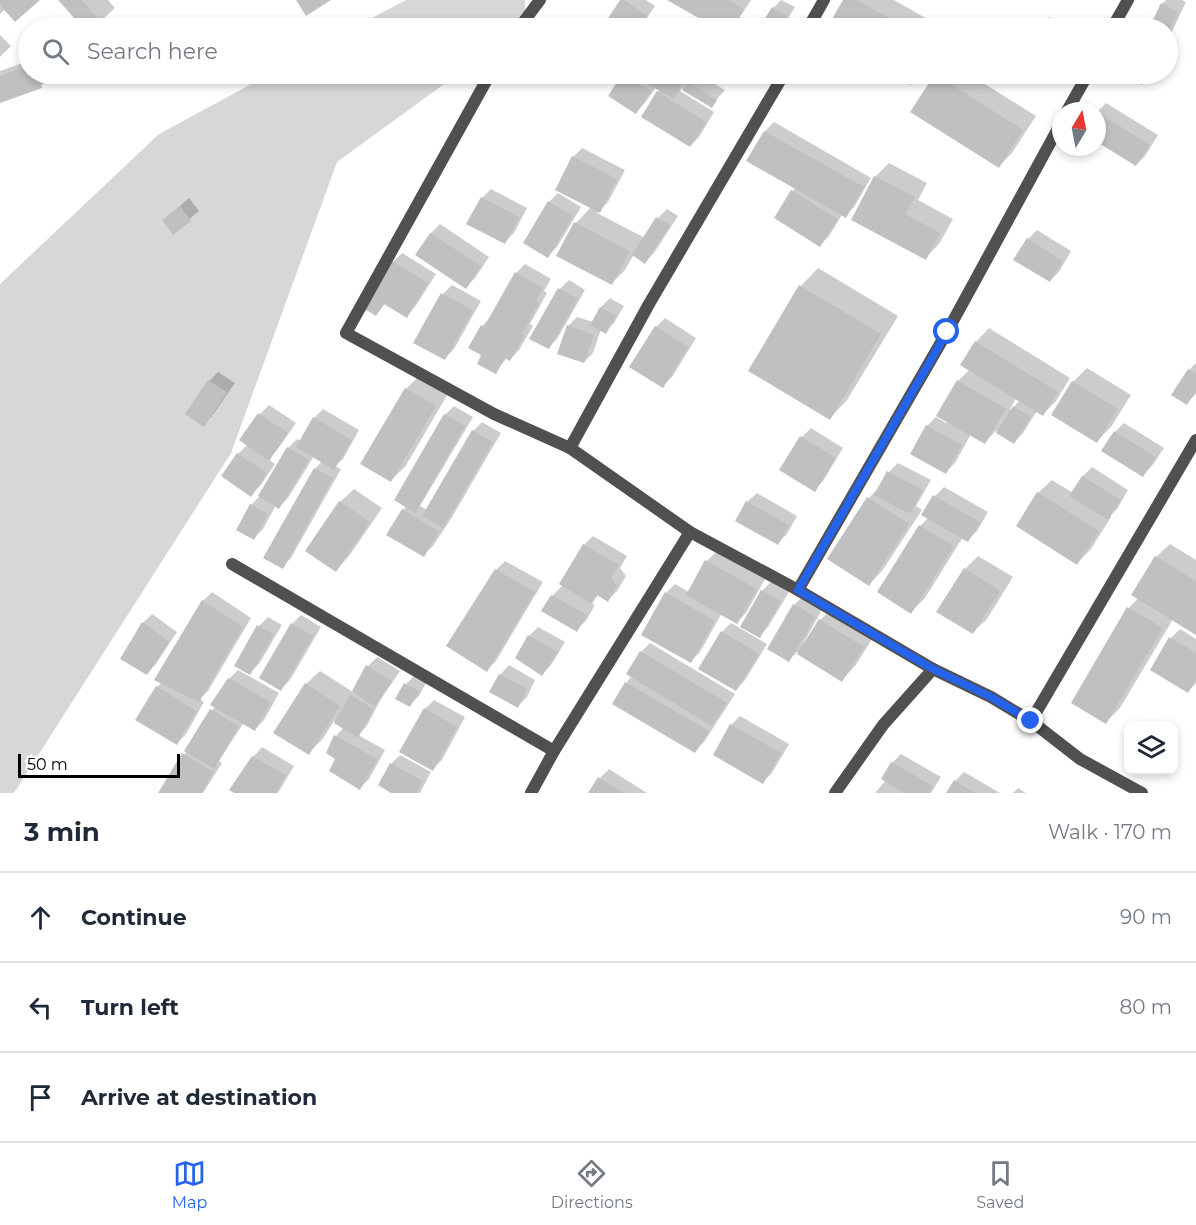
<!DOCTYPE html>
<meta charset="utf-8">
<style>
body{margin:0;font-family:Montserrat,sans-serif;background:#f2f2f3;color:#1f2937}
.controls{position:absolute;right:18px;bottom:18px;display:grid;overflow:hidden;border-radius:12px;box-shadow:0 3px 9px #0003}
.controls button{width:54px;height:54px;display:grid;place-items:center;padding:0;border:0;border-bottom:2px solid #e0e1e3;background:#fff;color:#1f2937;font:30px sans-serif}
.compass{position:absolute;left:1052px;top:102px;width:54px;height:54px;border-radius:50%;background:#fff;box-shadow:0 3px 9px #0003;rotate:10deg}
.scale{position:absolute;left:18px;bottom:15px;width:162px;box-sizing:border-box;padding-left:6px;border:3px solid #000;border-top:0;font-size:16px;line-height:21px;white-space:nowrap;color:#000;-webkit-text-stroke:4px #fff;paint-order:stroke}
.stop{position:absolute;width:18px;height:18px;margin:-14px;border:4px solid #2563eb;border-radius:50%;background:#fff}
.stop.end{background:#2563eb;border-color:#fff;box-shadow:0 2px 6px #0008}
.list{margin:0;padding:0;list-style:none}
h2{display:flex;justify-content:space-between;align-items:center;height:78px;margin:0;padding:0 24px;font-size:26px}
h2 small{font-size:20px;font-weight:400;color:#747a83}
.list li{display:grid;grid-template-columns:39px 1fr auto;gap:18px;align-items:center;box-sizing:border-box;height:90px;padding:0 24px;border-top:2px solid #e0e1e3}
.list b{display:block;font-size:22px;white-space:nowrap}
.list em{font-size:20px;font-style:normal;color:#747a83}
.icon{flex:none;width:33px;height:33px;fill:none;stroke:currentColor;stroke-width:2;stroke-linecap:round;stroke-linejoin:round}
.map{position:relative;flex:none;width:1196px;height:793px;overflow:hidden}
.search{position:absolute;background:#fff;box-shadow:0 3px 9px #0003;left:18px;right:18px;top:18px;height:66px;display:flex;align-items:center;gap:15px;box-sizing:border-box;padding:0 21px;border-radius:33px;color:#747a83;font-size:22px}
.sheet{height:348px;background:#fff}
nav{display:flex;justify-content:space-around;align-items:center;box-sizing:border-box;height:84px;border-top:2px solid #e0e1e3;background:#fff;font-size:16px;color:#747a83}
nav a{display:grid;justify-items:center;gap:3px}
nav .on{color:#2563eb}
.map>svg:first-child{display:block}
.green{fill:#d7d7d7}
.shadow{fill:#0003;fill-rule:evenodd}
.building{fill:#c0c0c0}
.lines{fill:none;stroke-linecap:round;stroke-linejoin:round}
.minor{stroke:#505050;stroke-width:12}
.route{stroke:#2563eb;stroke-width:8}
</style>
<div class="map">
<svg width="1196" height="793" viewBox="0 0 1196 793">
<rect width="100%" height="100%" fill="#fff"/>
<g class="green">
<path d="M406,0H525V24L519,28H353Z"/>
<path d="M270,74H458L337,162L231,453L14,793H0V284L159,134Z"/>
</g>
<g class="shadow">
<path d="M0,0H38L5,9L0,14Z"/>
<path d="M60,0H108L115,8L93,28H85Z"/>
<path d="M622,0H646L655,6L640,28H615L607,23Z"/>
<path d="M670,0H751L733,28H719Z"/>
<path d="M781,0L795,7L782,28H761L773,8Z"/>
<path d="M845,0H894L943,28H829Z"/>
<path d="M1166,0H1182L1186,2L1168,40V28H1150L1162,4Z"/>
<path d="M1049,17L1068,28H1039Z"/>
<path d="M0,35L11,46L0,57Z"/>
<path d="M28,61V74H49L50,77L41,86L0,101V71Z"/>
<path d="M624,74H691L684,88L698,74L725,90L711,106L682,88L680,91L714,112L699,137L690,146L658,92L661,90L656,87L645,103L636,112L610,95Z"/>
<path d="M894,74H920L910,83Z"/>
<path d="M937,74H969L1036,116L1012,153L999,166L936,75Z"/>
<path d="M1128,74H1151L1142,83L1127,76Z"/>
<path d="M1106,103L1158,135L1145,156L1136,165L1097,140V112Z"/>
<path d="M774,122L871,178L854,207L845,216L842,215L829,236L820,245L776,217L795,188L748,161L765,131Z"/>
<path d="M582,148L625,170L608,202L597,213L645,238L658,218L667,209L678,216L654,253L645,262L634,254L625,270L612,283L558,255L576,223L591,207L573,157Z"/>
<path d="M889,163L927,183L918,200L953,219L939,244L925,258L853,219L876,176Z"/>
<path d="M491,189L527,208L514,233L505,242L482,198Z"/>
<path d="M558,193L581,207L557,247L548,256L549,202Z"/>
<path d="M189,198L199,211L173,233L164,220Z"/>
<path d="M440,224L489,257L475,278L466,287L417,255L431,233Z"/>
<path d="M1037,230L1071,251L1059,272L1049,281L1028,239Z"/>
<path d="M402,253L436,274L415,307L406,316L386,303L376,314L393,262Z"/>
<path d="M525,264L551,279L544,291L547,293L530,324L533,326L519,350L510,359L507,358L495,372L483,355L482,326L491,317L516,273Z"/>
<path d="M818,268L898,316L847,400L830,418L801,286Z"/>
<path d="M569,280L585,290L557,339L548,348L560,289Z"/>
<path d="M452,285L481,301L454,349L445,358L443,294Z"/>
<path d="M610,298L624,306L614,323L605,332L601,329L593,353L584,362L568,326L577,317L593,322L601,307Z"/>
<path d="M665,318L696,338L672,377L663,386L656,327Z"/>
<path d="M989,328L1070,378L1056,401L1043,414L1037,411L1023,433L1014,442L996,431L985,442L971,434L955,463L946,472L927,426L936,417L946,423L958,381L970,369L976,342ZM1016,398L1020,400L1011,410L1010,409Z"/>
<path d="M1196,363V394L1186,403L1189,370Z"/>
<path d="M1087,368L1131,395L1111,427L1097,441L1073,382Z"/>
<path d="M218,372L235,383L212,416L203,425L187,413L209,381Z"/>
<path d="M420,375L449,392L405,467L391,480L406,389Z"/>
<path d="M269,405L296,423L277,450L268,459L275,464L260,486L251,495L223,476L238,454L248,444L241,440L260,414Z"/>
<path d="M454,406L473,417L420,506L427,510L473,431L482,422L501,433L452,517L433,546L423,555L403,510L407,506L445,415Z"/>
<path d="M323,409L359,430L343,459L335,466L341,469L291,558L282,567L315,469L322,461L314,456L288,498L279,507L276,505L263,529L254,538L251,505L259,497L288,448L297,439L301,441L314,418Z"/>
<path d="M1124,423L1164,448L1152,466L1143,475L1115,432Z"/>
<path d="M811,428L843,448L823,481L814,490L802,437Z"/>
<path d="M898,463L931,480L916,506L922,510L882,571L869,584L829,559L869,498L881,485L889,472Z"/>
<path d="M1092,467L1128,490L1117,509L1110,516L1111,517L1091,549L1077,563L1038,493L1052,480L1073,493L1083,476Z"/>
<path d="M944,487L988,512L977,531L968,540L963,537L925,598L911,612L920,526L929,517L924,514L935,496Z"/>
<path d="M354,489L382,508L349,556L336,570L340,502Z"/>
<path d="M757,493L797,516L787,534L778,543L747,502Z"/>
<path d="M593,536L627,556L620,568L626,576L617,591L608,600L599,595L590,603L595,605L586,621L576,630L552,596L563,585L584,545Z"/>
<path d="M1170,544L1196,560V633L1173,619L1120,708L1106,722L1129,608L1138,598L1156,557Z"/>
<path d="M716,552L765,579L746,613L737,622L722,613L700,652L691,661L666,593L675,584L689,592L707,561Z"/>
<path d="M978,556L1013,577L987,619L973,632L965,569Z"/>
<path d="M505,561L543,582L496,661L487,670L496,570Z"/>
<path d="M771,582L789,592L768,627L759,636L762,591Z"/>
<path d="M212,592L251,618L208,691L200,699L204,702L186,734L177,743L157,687L162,682L203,601Z"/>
<path d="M803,596L823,608L804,642L806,643L820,620L834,607L876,633L855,666L842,680L797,652L789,660L794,605Z"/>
<path d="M152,614L177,632L156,664L147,673L143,623Z"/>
<path d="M301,615L321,627L290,680L281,689L292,624Z"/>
<path d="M268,617L282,625L259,664L250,673L236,665L259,626Z"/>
<path d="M731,623L767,644L745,680L736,690L722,632Z"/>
<path d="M538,627L565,642L551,665L542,674L529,636Z"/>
<path d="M1180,629L1196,639V683L1188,691L1171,638Z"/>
<path d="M650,643L735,694L704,742L695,751L614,703L626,683L632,676L641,652Z"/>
<path d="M377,657L400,671L381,699L366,727L358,735L385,750L369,779L360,788L337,758L336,736L344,727L334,721L322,740L308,753L306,684L320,671L353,692L368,666Z"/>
<path d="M509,665L535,680L527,697L518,706L491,692L500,675Z"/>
<path d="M238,670L279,693L264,720L255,729L244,722L219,761L222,763L203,793H160L215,706L229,679Z"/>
<path d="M415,675L427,681L419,696L410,705L397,698L406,684Z"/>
<path d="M434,700L465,717L442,760L433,769L425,709Z"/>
<path d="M740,716L789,744L772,773L763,782L731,725Z"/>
<path d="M262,747L294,766L278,793H237L231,789L253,757Z"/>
<path d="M901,754L941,777L931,793H875L886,780L892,763Z"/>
<path d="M400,755L431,772L420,793H393L380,784L391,764Z"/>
<path d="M609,769L647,793H590L600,778Z"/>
<path d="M964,772L1000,793H948L955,781Z"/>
<path d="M1018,788L1026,793H1013Z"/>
</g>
<g class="building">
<path d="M0,0H40L15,22L0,5Z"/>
<path d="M58,0H82L102,23L95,28H83Z"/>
<path d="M296,0H331L306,16Z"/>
<path d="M620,0H624L647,16L639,28H613L605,23Z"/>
<path d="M667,0H728L744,9L732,28H716Z"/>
<path d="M843,0H857L906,28H827Z"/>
<path d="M1161,3L1178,12L1168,33V28H1149Z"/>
<path d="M772,7L787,16L780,28H759Z"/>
<path d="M28,66V74H37L42,88L0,103V76Z"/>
<path d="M622,74L651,91L636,114L608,96Z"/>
<path d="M637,74H677L686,78L674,99L635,77Z"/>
<path d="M891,74H917L911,85Z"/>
<path d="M935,74L1023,130L999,168L910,112Z"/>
<path d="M1127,74H1148L1142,85L1125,77Z"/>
<path d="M688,82L717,100L712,108L682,90Z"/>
<path d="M657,91L706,122L690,147L641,117Z"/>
<path d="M1097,112L1150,145L1136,166L1097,142Z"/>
<path d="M764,131L864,187L846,218L746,161Z"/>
<path d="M572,156L617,179L600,213L555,190Z"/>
<path d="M874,176L915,197L905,214L940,233L926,260L851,220Z"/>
<path d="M791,190L838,219L820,247L774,218Z"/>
<path d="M481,197L519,217L505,244L466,224Z"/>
<path d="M548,201L573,216L548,258L523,243Z"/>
<path d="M180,206L191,221L173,235L162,220Z"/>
<path d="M656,217L670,225L645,264L632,255Z"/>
<path d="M574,222L630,251L612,285L556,256Z"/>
<path d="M430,233L481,266L466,289L415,255Z"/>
<path d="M1027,238L1063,261L1050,282L1013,260Z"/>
<path d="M392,261L428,283L407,318L384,304L376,316L363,308Z"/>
<path d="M515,272L543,288L536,301L539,303L522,334L525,335L510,361L505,358L496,374L477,364L481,355L468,348L481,325L484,327Z"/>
<path d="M799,285L881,334L830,420L748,371Z"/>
<path d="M558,288L578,299L549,349L529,339Z"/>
<path d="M441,293L473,310L445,360L413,343Z"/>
<path d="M600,307L616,316L606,334L590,325Z"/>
<path d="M567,325L594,335L584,363L557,354Z"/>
<path d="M655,326L688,347L663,388L629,367Z"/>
<path d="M975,341L1058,392L1043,416L960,365Z"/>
<path d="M1188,369L1196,374V391L1187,405L1171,395Z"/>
<path d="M208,380L227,392L204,427L185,414Z"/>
<path d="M957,380L1006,409L985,444L936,416Z"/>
<path d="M1072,381L1118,409L1097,443L1051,415Z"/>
<path d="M405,388L436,406L391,482L360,464Z"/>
<path d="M1013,406L1031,417L1014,444L996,433Z"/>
<path d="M258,413L288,433L269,461L239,440Z"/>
<path d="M444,414L465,426L415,513L394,500Z"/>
<path d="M313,417L352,440L334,470L296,447Z"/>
<path d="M926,425L962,445L946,474L910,454Z"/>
<path d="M472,430L493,442L443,528L422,516Z"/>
<path d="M1114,431L1156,457L1143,477L1101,451Z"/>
<path d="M800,436L836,458L815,492L779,470Z"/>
<path d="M287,447L309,460L279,509L258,496Z"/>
<path d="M237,453L267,473L251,497L221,476Z"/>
<path d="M314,468L333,478L283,569L263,558Z"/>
<path d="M887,471L923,490L910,514L874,495Z"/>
<path d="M1082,476L1121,500L1108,520L1069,496Z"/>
<path d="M1037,492L1099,531L1077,565L1016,526Z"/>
<path d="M933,495L980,522L968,542L921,515Z"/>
<path d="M867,497L909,524L869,586L827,559Z"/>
<path d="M339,501L370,522L336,572L305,551Z"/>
<path d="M746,501L789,525L778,545L735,521Z"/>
<path d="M250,504L268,514L254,540L236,530Z"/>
<path d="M402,509L439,531L424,557L386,535Z"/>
<path d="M919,525L954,546L911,614L877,592Z"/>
<path d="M583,544L619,565L611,578L617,586L608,602L597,595L592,604L559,584Z"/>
<path d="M1155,556L1196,581V635L1131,595Z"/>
<path d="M705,560L757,589L737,624L686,595Z"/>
<path d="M964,568L1000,591L973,634L936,612Z"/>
<path d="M495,569L535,592L487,672L446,646Z"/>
<path d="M761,590L781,601L760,638L740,627Z"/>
<path d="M665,592L715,621L691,663L641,635Z"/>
<path d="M551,595L587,615L577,632L541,611Z"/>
<path d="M202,600L243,627L199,702L154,680Z"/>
<path d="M793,604L815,617L789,662L767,649Z"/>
<path d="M1127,607L1163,628L1106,724L1071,703Z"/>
<path d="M819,619L864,647L842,682L797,654Z"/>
<path d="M142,622L169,642L147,675L120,659Z"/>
<path d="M291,623L313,636L281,691L259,678Z"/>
<path d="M257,625L274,634L250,675L234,666Z"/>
<path d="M721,631L759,654L736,691L698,669Z"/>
<path d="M528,635L558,652L542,676L515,658Z"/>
<path d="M1169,637L1196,653V680L1188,693L1150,670Z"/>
<path d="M640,651L727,703L712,726L626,674Z"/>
<path d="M366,665L392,681L375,707L352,691Z"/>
<path d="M499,674L527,689L518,708L489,692Z"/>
<path d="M228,678L271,702L255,731L210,705Z"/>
<path d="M625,682L709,731L695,753L612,704Z"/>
<path d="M305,683L340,706L309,755L273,733Z"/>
<path d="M404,683L419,691L410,707L395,699Z"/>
<path d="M156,686L196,711L177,745L135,720Z"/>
<path d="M350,695L374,709L358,738L334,723Z"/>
<path d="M424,708L457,727L433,771L399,752Z"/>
<path d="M210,709L239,726L214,769L184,751Z"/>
<path d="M730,724L781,753L763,784L713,755Z"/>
<path d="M334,735L377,759L360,790L329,771L335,759L326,753Z"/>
<path d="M182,753L214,772L201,793H158Z"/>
<path d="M252,756L286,775L276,793H234L229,790Z"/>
<path d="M891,762L933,786L929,793H904L881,779Z"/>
<path d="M390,763L423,781L417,793H391L378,785Z"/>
<path d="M598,777L624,793H588Z"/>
<path d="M954,780L975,793H946Z"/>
</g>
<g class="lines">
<g class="minor">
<path d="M519,28L540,0"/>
<path d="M808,28L824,0"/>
<path d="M1112,28L1128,0"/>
<path d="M490,74L346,333L494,414L570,448L690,532L798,590L933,669L991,697L1031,721L1080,759L1142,793"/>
<path d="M1067,111L1088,74"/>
<path d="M570,448L649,304L784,74"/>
<path d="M232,564L554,751"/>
<path d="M798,590L947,332L1061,123"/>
<path d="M1031,721L1196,440"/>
<path d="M531,793L554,751L690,532"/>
<path d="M835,793L883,725L933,669"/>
</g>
</g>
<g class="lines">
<path class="route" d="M947,332L798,590L933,669L991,697L1031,721"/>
</g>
</svg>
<div class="controls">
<button><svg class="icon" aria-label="layers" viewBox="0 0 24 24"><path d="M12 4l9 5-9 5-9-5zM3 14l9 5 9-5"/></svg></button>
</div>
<svg class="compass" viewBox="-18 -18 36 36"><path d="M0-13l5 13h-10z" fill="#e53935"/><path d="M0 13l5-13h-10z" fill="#747a83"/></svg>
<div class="scale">50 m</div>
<div class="stop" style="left:947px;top:332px"></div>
<div class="stop end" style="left:1031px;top:721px"></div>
<div class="search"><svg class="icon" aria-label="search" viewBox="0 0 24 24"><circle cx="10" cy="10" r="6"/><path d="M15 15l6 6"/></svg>Search here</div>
</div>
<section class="sheet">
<h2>3 min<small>Walk · 170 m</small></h2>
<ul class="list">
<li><svg class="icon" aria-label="ahead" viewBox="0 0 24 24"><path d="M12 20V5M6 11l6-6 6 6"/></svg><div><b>Continue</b></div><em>90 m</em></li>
<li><svg class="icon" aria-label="left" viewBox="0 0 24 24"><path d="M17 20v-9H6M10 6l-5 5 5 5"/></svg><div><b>Turn left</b></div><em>80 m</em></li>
<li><svg class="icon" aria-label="arrive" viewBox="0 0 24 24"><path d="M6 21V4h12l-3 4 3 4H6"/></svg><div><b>Arrive at destination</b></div></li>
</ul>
</section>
<nav>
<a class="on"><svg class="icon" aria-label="map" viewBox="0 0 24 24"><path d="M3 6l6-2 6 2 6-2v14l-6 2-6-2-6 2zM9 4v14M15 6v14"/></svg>Map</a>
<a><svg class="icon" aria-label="directions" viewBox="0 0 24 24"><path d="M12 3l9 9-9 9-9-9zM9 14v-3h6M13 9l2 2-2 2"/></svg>Directions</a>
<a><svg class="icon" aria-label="saved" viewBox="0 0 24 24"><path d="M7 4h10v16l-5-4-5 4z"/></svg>Saved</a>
</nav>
